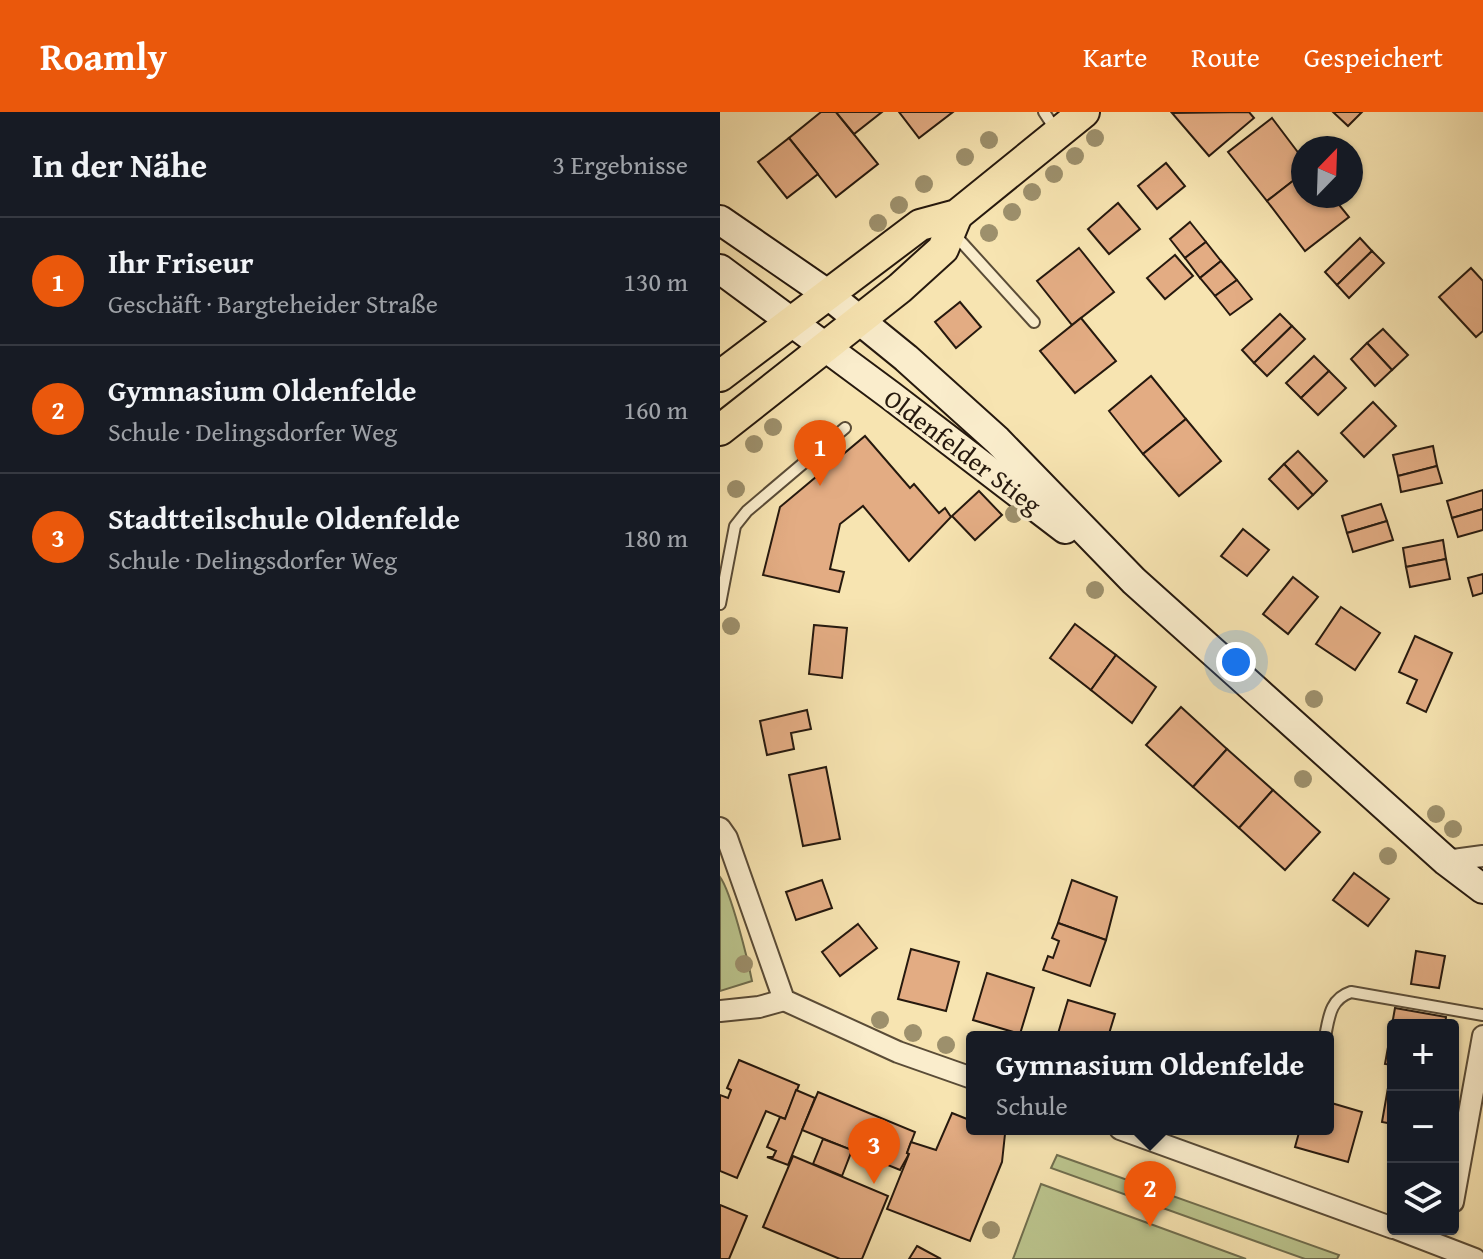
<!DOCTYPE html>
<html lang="de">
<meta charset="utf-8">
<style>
body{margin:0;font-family:"Gentium Book Plus",serif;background:#242831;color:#f1f3f6}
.controls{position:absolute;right:24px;bottom:24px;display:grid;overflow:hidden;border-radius:8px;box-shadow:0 2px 6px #0004}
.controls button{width:72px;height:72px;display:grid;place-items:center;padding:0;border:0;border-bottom:2px solid #363941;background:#171b24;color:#f1f3f6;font:40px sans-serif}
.compass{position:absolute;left:571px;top:24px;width:72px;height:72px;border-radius:50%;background:#171b24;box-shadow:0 2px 6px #0004;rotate:23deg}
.you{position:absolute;left:516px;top:550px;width:28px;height:28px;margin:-20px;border:6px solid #fff;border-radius:50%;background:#1a73e8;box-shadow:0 0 0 12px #1a73e833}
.badge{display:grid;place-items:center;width:52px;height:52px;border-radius:50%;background:#ea580c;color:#fff;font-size:26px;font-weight:700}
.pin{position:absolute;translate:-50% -66px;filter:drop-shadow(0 2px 4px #0008)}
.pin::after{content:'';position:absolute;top:42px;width:28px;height:24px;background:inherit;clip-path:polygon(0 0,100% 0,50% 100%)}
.popup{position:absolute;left:246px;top:919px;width:368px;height:104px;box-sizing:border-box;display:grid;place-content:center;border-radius:8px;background:#171b24;filter:drop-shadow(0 2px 6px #0005);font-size:26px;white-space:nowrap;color:#9ea1a6}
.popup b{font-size:30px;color:#f1f3f6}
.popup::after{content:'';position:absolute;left:50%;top:100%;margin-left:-16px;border:16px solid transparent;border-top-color:#171b24}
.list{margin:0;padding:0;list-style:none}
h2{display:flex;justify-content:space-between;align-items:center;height:104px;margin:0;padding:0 32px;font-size:34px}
h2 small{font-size:26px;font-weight:400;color:#9ea1a6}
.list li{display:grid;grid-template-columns:52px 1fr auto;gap:24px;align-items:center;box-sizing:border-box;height:128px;padding:0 32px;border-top:2px solid #363941}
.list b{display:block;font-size:30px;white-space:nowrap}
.list p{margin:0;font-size:26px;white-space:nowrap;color:#9ea1a6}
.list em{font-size:26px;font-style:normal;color:#9ea1a6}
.icon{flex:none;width:44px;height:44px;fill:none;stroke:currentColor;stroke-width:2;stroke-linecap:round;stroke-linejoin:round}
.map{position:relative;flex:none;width:763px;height:1147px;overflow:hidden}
header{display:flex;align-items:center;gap:48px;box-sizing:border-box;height:112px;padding:0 40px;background:#ea580c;color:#fff}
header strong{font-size:38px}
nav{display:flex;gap:44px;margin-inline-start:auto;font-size:28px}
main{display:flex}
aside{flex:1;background:#171b24}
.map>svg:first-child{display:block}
.green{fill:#bbc48d;stroke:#706e4e;stroke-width:2}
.building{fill:#e3ac83;stroke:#26190e;stroke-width:2}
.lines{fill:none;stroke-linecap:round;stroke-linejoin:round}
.service-casing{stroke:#5a4c37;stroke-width:14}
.minor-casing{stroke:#5a4c37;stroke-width:24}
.secondary-casing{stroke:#26190e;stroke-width:32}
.primary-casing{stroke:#26190e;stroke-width:34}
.service{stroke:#faedcc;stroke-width:10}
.minor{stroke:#faedcc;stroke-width:20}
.secondary{stroke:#faedcc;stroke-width:28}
.primary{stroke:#f7e4b1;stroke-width:30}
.tree{fill:#9d906c}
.labels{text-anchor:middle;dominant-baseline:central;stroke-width:7;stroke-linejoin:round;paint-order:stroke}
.street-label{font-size:26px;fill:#26190e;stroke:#faedcc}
</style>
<header>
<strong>Roamly</strong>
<nav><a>Karte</a><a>Route</a><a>Gespeichert</a></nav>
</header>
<main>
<aside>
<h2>In der Nähe<small>3 Ergebnisse</small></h2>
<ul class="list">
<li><span class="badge">1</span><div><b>Ihr Friseur</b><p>Geschäft · Bargteheider Straße</p></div><em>130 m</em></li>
<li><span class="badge">2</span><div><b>Gymnasium Oldenfelde</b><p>Schule · Delingsdorfer Weg</p></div><em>160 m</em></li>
<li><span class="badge">3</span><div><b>Stadtteilschule Oldenfelde</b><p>Schule · Delingsdorfer Weg</p></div><em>180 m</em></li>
</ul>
</aside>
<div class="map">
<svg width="763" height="1147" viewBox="0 0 763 1147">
<rect width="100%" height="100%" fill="#f7e4b1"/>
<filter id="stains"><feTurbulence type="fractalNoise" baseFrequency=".0025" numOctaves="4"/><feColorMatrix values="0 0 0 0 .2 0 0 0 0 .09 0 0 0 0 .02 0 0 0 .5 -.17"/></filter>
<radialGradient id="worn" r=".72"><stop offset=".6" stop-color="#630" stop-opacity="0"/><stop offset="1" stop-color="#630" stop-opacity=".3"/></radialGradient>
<g class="green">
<path d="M0,765C11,779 28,849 32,869L0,879Z"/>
<path d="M337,1043L619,1143L617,1147H585L331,1056Z"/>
<path d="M321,1072L526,1147H293Z"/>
</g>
<g class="building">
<path d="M101,0H116L158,52L116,85L69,26Z"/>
<path d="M116,0H162L134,22Z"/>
<path d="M179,0H233L199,26Z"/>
<path d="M529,0L534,6L489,44L452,1Z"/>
<path d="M613,0H642L628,14Z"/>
<path d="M552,6L583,47V61L547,89L508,40Z"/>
<path d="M69,26L98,62L67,86L38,50Z"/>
<path d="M446,51L465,74L437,97L418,74Z"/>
<path d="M583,61V84H612L629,105L585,139L547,89Z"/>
<path d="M398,91L420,117L389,142L368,117Z"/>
<path d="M470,110L486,130L465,146L450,127Z"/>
<path d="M640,126L652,139L617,173L605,160Z"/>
<path d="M486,130L501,149L480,166L465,146Z"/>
<path d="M359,136L394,180L352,213L317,169Z"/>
<path d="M652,139L664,151L629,186L617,173Z"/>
<path d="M455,143L473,164L445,187L427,166Z"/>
<path d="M501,149L517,168L495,184L480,166Z"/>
<path d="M751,156L763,169V219L756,225L719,185Z"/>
<path d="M517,168L532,187L510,203L495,184Z"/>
<path d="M240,190L261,215L236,236L215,210Z"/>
<path d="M560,202L572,214L534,251L522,238Z"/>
<path d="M361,206L396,249L355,281L320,239Z"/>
<path d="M572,214L585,227L547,264L534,251Z"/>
<path d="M663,217L688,243L672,258L647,231Z"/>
<path d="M647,231L672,258L655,274L631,247Z"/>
<path d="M594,244L609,259L581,286L566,271Z"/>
<path d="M609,259L626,276L598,303L581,286Z"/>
<path d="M431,264L466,307L423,342L389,299Z"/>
<path d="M653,290L676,314L644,345L621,321Z"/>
<path d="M466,307L501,349L459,384L423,342Z"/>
<path d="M145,324L190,376L194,372L219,401L225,396L231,405L189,449L143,394L120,412L110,457L124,460L119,480L43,463L60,395Z"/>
<path d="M713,334L717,354L678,364L673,343Z"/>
<path d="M578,339L607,369L593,383L564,352Z"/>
<path d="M564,352L593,383L578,397L549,367Z"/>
<path d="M717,354L722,371L681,380L678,364Z"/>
<path d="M763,378V397L732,406L727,389Z"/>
<path d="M259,379L282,403L255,428L232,404Z"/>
<path d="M661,392L667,409L627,421L622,404Z"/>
<path d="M763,397V418L738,425L732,406Z"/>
<path d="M667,409L673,428L633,440L627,421Z"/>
<path d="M523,417L549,438L527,464L501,444Z"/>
<path d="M723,428L726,447L686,455L683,436Z"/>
<path d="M726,447L730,467L690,475L686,455Z"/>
<path d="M763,462V481L753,484L748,466Z"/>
<path d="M573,465L598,485L568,522L543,502Z"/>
<path d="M621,495L660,521L635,558L596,532Z"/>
<path d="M355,512L396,543L371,578L330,546Z"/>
<path d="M94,513L127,516L122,566L89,562Z"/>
<path d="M695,524L732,541L706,600L687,591L697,568L679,560Z"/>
<path d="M396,543L436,575L412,611L371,578Z"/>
<path d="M461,595L507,637L473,675L426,633Z"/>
<path d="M87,598L91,617L71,621L74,637L47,643L40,609Z"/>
<path d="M507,637L553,678L519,716L473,675Z"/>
<path d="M106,655L120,727L83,734L69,663Z"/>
<path d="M553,678L600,720L565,758L519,716Z"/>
<path d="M634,761L669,787L648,814L613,788Z"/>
<path d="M102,768L112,796L76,808L66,780Z"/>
<path d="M352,768L397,785L386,828L338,811Z"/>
<path d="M338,811L386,828L370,874L323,858L328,844L333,846L339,829L332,826Z"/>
<path d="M138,812L157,836L120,864L102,840Z"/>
<path d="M191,837L239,850L226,899L178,887Z"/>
<path d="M696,839L725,844L719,876L691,872Z"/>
<path d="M267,861L314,876L300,922L253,908Z"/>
<path d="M348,888L395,902L388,925H337Z"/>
<path d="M675,896L726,905L725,913H673V953L665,952Z"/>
<path d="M19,948L79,973L65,1007L46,999L17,1066L0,1059V983L8,986L11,978L7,976Z"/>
<path d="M672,953H673V1012L662,1010Z"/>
<path d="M76,978L95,986L68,1053L47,1045H53L56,1039L47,1035L60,1005L65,1007Z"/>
<path d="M98,980L195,1020L187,1041L189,1042L180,1058L82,1018Z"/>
<path d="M608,990L642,1000L628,1050L575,1035L580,1017H608Z"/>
<path d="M232,1001L252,1009V1017H272L285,1022L282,1050L250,1129L167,1097L189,1042L187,1041L191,1030L216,1038Z"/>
<path d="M103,1027L132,1038L122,1064L93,1052Z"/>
<path d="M73,1044L168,1084L142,1147H120L43,1115Z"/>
<path d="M0,1093L27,1104L9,1147H0Z"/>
<path d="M197,1134L221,1147H189Z"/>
</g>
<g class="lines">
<defs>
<g id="service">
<path d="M324,0L337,20"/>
<path d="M235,123L314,210"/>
<path d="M0,492L15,414L27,399L125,316"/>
<path d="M605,925C609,905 610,887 631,880L763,903"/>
</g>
<g id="minor">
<path d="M0,716L7,726L64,888L178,940L252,966"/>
<path d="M726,749L763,744"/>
<path d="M0,899L39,895L64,888"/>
<path d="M400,1017L673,1116"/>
<path d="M733,1090L763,924"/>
<path d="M677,1117L755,1147"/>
</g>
<g id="secondary">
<path d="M0,108L106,181L186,246L277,328L414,469L726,749L763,777"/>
<path d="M0,157L170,283L345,417"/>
</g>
<g id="primary">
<path d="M0,264L200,113L237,103L364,0"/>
<path d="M0,318L180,176L223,137L237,103"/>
</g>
</defs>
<use href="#service" class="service-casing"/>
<use href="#minor" class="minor-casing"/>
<use href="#secondary" class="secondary-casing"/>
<use href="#primary" class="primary-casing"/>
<use href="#service" class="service"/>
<use href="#minor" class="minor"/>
<use href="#secondary" class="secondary"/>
<use href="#primary" class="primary"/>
</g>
<g class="tree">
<circle cx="375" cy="26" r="9"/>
<circle cx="269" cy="28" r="9"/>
<circle cx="355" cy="44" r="9"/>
<circle cx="245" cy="45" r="9"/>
<circle cx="334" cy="62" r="9"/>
<circle cx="204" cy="72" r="9"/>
<circle cx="312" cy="80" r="9"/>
<circle cx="179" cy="93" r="9"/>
<circle cx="292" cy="100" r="9"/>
<circle cx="158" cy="111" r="9"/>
<circle cx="269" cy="121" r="9"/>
<circle cx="53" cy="315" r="9"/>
<circle cx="34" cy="332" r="9"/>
<circle cx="16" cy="377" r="9"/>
<circle cx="294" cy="402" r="9"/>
<circle cx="375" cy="478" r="9"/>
<circle cx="11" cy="514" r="9"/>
<circle cx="594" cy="587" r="9"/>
<circle cx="583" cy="667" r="9"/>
<circle cx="716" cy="702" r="9"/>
<circle cx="733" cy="717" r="9"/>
<circle cx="668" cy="744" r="9"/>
<circle cx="24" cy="852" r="9"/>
<circle cx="160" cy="908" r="9"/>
<circle cx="193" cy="921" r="9"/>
<circle cx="226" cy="933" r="9"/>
<circle cx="271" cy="1118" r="9"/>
</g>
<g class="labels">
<g class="street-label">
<text transform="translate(243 339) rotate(37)">Oldenfelder Stieg</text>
</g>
</g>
<rect width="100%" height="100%" filter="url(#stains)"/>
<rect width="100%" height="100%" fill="url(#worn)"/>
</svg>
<div class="controls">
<button>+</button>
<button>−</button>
<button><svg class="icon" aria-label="layers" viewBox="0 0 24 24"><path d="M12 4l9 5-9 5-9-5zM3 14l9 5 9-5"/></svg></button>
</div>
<svg class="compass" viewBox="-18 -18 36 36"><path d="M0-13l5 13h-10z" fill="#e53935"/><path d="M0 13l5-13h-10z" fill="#9ea1a6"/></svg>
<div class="you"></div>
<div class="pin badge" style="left:100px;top:374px">1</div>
<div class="pin badge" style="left:430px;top:1115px">2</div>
<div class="popup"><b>Gymnasium Oldenfelde</b>Schule</div>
<div class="pin badge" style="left:154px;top:1072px">3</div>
</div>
</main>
